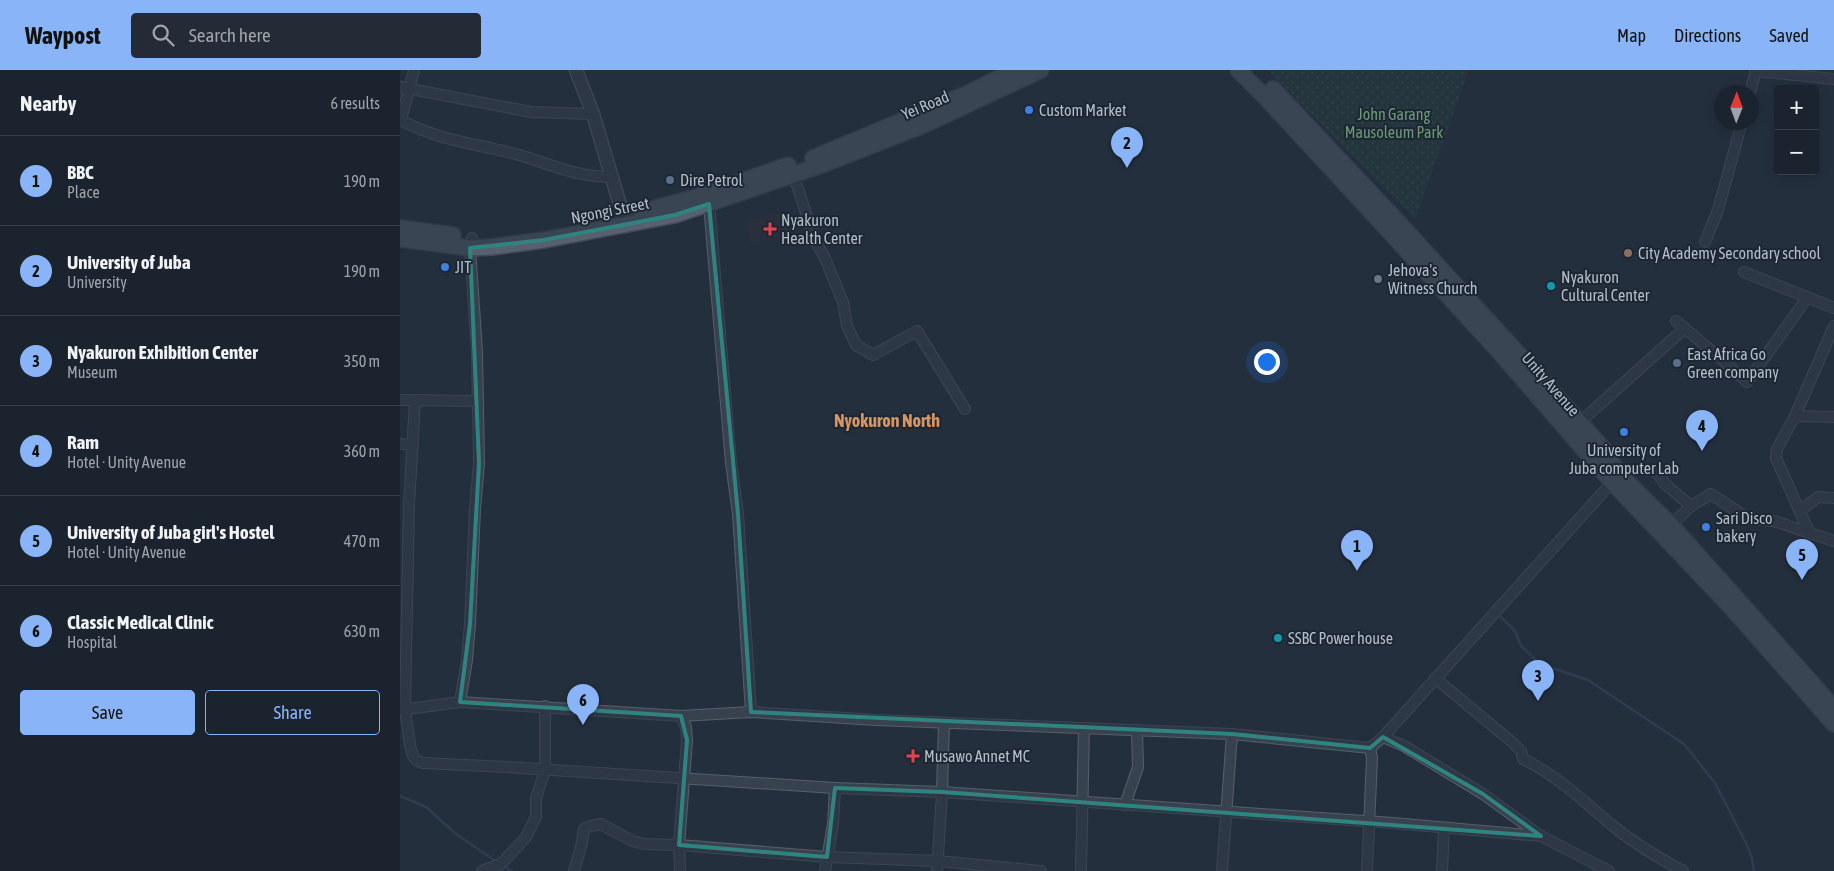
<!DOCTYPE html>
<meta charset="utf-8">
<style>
body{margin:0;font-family:"Asap Condensed",sans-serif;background:#242b36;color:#f1f3f6}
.controls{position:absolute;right:15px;top:15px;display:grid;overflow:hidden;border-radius:5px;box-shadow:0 2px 12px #0003}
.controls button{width:45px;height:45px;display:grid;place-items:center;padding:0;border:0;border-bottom:1px solid #39404a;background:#1b232e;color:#f1f3f6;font:25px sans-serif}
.compass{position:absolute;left:1314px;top:15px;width:45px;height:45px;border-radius:50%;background:#1b232e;box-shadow:0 2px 12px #0003;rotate:1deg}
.you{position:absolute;left:866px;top:291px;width:18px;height:18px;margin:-12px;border:4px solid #fff;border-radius:50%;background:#1a73e8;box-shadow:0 0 0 8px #1a73e833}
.badge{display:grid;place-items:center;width:32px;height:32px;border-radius:50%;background:#8ab4f8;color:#111;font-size:16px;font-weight:700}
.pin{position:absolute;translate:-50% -41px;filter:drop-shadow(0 1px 2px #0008)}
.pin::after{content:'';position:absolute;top:26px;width:18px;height:15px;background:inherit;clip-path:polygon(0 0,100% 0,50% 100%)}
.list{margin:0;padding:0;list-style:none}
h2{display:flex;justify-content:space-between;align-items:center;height:65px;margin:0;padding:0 20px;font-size:21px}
h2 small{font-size:16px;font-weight:400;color:#a0a4aa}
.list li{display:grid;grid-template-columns:32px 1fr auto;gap:15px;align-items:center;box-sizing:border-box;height:90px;padding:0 20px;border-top:1px solid #39404a}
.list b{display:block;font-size:19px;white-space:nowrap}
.list p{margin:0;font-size:16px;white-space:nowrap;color:#a0a4aa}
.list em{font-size:16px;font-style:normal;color:#a0a4aa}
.actions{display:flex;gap:10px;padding:15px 20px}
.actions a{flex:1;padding:11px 0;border:1px solid #8ab4f8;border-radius:5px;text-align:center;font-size:18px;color:#8ab4f8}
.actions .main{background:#8ab4f8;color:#111}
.icon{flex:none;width:28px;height:28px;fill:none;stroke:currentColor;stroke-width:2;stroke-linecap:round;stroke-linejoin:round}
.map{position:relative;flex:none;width:1434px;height:801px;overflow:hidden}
header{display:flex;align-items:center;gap:30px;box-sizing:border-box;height:70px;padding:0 25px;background:#8ab4f8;color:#111}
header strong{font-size:24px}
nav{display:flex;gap:28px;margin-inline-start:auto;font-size:18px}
.search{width:350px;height:45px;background:#242b36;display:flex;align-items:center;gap:12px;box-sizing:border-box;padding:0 18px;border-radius:5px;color:#a0a4aa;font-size:19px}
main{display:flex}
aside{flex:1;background:#1b232e}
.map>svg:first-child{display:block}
.medical{fill:#32303f}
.grass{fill:url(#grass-dots)}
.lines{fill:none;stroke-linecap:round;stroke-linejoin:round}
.stream{stroke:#394c67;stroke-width:2.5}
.minor-casing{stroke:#565f6c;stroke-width:12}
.tertiary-casing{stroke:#565f6c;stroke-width:15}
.primary-casing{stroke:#414a57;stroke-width:18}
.minor{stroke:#38414e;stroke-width:10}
.tertiary{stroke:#38414e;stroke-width:12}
.primary{stroke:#56606e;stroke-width:15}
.marked{fill:none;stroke:#308480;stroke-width:4;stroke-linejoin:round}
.shop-dot{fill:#3f7fe0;stroke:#1d2633;stroke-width:2}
.service-dot{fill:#5c6f8a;stroke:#1d2633;stroke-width:2}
.health-dot{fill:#e0444e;stroke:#1d2633;stroke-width:2}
.education-dot{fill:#8d6e63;stroke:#1d2633;stroke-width:2}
.worship-dot{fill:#6b7280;stroke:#1d2633;stroke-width:2}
.culture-dot{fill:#0f9aa8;stroke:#1d2633;stroke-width:2}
.labels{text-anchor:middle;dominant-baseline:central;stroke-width:4;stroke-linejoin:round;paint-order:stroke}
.street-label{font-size:16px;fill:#b4bcc9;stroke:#1d2633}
.poi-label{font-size:16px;fill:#b4bcc9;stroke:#1d2633;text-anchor:start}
.park-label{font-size:16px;fill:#6b9a76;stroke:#1d2633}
.neighbourhood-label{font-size:18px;font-weight:bold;fill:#d59563;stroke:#1d2633}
</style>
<header>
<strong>Waypost</strong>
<div class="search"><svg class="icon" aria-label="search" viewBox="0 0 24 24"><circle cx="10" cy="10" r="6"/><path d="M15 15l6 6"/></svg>Search here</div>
<nav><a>Map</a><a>Directions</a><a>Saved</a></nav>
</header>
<main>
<aside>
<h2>Nearby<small>6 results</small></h2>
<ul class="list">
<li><span class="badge">1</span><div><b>BBC</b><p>Place</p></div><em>190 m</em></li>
<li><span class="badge">2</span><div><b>University of Juba</b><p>University</p></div><em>190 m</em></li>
<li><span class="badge">3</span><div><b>Nyakuron Exhibition Center</b><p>Museum</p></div><em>350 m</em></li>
<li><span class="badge">4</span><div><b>Ram</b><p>Hotel · Unity Avenue</p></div><em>360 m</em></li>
<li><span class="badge">5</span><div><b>University of Juba girl's Hostel</b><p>Hotel · Unity Avenue</p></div><em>470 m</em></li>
<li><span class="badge">6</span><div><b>Classic Medical Clinic</b><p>Hospital</p></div><em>630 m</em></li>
</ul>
<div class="actions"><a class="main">Save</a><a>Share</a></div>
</aside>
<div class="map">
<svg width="1434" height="801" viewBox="0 0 1434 801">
<defs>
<pattern id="grass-dots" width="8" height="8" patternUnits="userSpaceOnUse" patternTransform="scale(1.25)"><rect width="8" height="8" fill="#263c3f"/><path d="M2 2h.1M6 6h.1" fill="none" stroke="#435659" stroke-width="1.8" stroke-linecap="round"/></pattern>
</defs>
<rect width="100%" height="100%" fill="#242f3e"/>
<path class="medical" d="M384,142L385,146L393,144L395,156L393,157L394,162L391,164L351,173L345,151L362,147L363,148Z"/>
<path class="grass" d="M867,0H1069L1015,149Z"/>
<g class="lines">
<g class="stream">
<path d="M1101,547L1115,561L1121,576L1140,594L1188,610L1284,674L1315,713L1346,773L1352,788L1354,801"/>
<path d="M0,726L26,737L56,764L97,792"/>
<path d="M104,796L112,801"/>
</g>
<defs>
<g id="minor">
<path d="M14,0L1,50C38,71 79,74 119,85C154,95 174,107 213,107"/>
<path d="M1356,1L1434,9"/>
<path d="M0,17L131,42L193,44"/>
<path d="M1350,22L1356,0"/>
<path d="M392,100L415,171L424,186L443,232L447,256L456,275L473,285L517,261L565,339"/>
<path d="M307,128L309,134L331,393L338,444L351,642"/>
<path d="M1305,172L1318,140L1342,52"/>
<path d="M1344,202L1434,238"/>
<path d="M1276,251L1319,287L1347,312L1407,228"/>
<path d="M0,330L78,331"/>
<path d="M15,330L9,435L5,639L10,675L13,686L16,690L23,693L106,697L435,718L542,722L993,753L1141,766"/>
<path d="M1395,346L1434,256"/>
<path d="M1179,353L1285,258"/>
<path d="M0,374L13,375"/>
<path d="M1257,403L1265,414L1291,436"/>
<path d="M1400,441L1418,427L1434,428"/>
<path d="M1271,455L1291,436L1311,424L1349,449L1374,451L1434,471"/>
<path d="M1409,462L1376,388L1377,379L1395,346L1434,347"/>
<path d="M1035,608L1113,673L1121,681L1123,689C1157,705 1184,732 1212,755C1233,773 1259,788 1283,801"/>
<path d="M60,632L67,590L70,554L75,439L79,393L77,282L70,178L72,168"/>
<path d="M0,640L60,632L281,646L351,642L476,650L832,664L970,678L983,667L1215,409"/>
<path d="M983,667L1004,676L1083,724L1141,766L1209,801"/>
<path d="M725,735L738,697L737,660"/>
<path d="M82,801L101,794L126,767L136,747V728L145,700V636"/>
<path d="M174,801L181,777L184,759L191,756L201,754L232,771L244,774L279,775L427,787L538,791L641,801"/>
<path d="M280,801L279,775L287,670L286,657L281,646"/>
<path d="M425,801L433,754L435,718"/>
<path d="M537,801L542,722L544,653"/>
<path d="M681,801L684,658"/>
<path d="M822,801L832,664"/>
<path d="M967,801L972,688L970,678"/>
<path d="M1042,801L1044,758"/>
</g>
<path id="tertiary" d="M176,0L193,44L226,155"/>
<g id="primary">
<path d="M838,0L865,27L986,158L1102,285L1212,412L1329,535L1434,654"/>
<path d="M873,19L998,152L1114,279L1202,377L1219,404L1271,455L1434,638"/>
<path d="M413,88L571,22L615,0"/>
<path d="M241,142L297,127L388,95"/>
<path d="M0,158L53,165"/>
<path d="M0,169L70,178L92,177L144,170L275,145L419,96L526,54L641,0"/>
</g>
</defs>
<use href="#minor" class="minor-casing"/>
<use href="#tertiary" class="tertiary-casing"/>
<use href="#primary" class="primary-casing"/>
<use href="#minor" class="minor"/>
<use href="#tertiary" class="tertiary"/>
<use href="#primary" class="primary"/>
</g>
<path d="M0 0H1434V801H0ZM309,134L338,444L351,642L832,664L970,678L983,667L1083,724L1141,766L542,722L435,718L427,787L279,775L287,670L281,646L60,632L70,554L79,393L70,178L144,170L275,145Z" fill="#242f3e" fill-opacity=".55" fill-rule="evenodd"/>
<path class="marked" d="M309,134L338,444L351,642L832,664L970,678L983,667L1083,724L1141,766L542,722L435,718L427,787L279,775L287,670L281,646L60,632L70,554L79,393L70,178L144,170L275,145Z"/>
<g class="shop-dot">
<circle cx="629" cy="40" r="5"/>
<circle cx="45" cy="197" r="5"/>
<circle cx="1224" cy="362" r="5"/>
<circle cx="1306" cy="457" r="5"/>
</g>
<g class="service-dot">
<circle cx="270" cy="110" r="5"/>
<circle cx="1277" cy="293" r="5"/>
</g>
<g class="health-dot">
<path d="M367.5 151.5h5v5h5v5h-5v5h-5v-5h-5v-5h5z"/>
<path d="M510.5 678.5h5v5h5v5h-5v5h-5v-5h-5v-5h5z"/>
</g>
<circle class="education-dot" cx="1228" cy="183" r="5"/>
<circle class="worship-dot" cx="978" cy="209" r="5"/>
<g class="culture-dot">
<circle cx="1151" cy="216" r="5"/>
<circle cx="878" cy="568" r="5"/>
</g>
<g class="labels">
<g class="street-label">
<text transform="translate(525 35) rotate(-23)">Yei Road</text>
<text transform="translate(210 140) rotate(-11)">Ngongi Street</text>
<text transform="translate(1151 314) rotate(49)">Unity Avenue</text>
</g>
<g class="poi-label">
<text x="639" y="40">Custom Market</text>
<text x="280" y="110">Dire Petrol</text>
<text x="381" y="150">Nyakuron<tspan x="381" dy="18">Health Center</tspan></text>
<text x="1238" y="183">City Academy Secondary school</text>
<text x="55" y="197">JIT</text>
<text x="988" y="200">Jehova's<tspan x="988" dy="18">Witness Church</tspan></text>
<text x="1161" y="207">Nyakuron<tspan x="1161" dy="18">Cultural Center</tspan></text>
<text x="1287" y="284">East Africa Go<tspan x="1287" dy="18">Green company</tspan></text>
<text x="1224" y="380" text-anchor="middle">University of<tspan x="1224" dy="18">Juba computer Lab</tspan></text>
<text x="1316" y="448">Sari Disco<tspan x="1316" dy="18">bakery</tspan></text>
<text x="888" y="568">SSBC Power house</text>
<text x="524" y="686">Musawo Annet MC</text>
</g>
<g class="park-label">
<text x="994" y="44">John Garang<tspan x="994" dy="18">Mausoleum Park</tspan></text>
</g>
<g class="neighbourhood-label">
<text x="487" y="350">Nyokuron North</text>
</g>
</g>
</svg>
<div class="controls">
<button>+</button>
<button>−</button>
</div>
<svg class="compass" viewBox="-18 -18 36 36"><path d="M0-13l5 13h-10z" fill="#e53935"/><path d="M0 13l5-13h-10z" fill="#a0a4aa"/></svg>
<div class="you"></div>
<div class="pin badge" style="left:957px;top:501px">1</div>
<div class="pin badge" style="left:727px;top:98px">2</div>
<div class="pin badge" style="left:1138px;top:631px">3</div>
<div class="pin badge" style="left:1302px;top:381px">4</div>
<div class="pin badge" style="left:1402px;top:510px">5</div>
<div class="pin badge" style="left:183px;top:655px">6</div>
</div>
</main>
